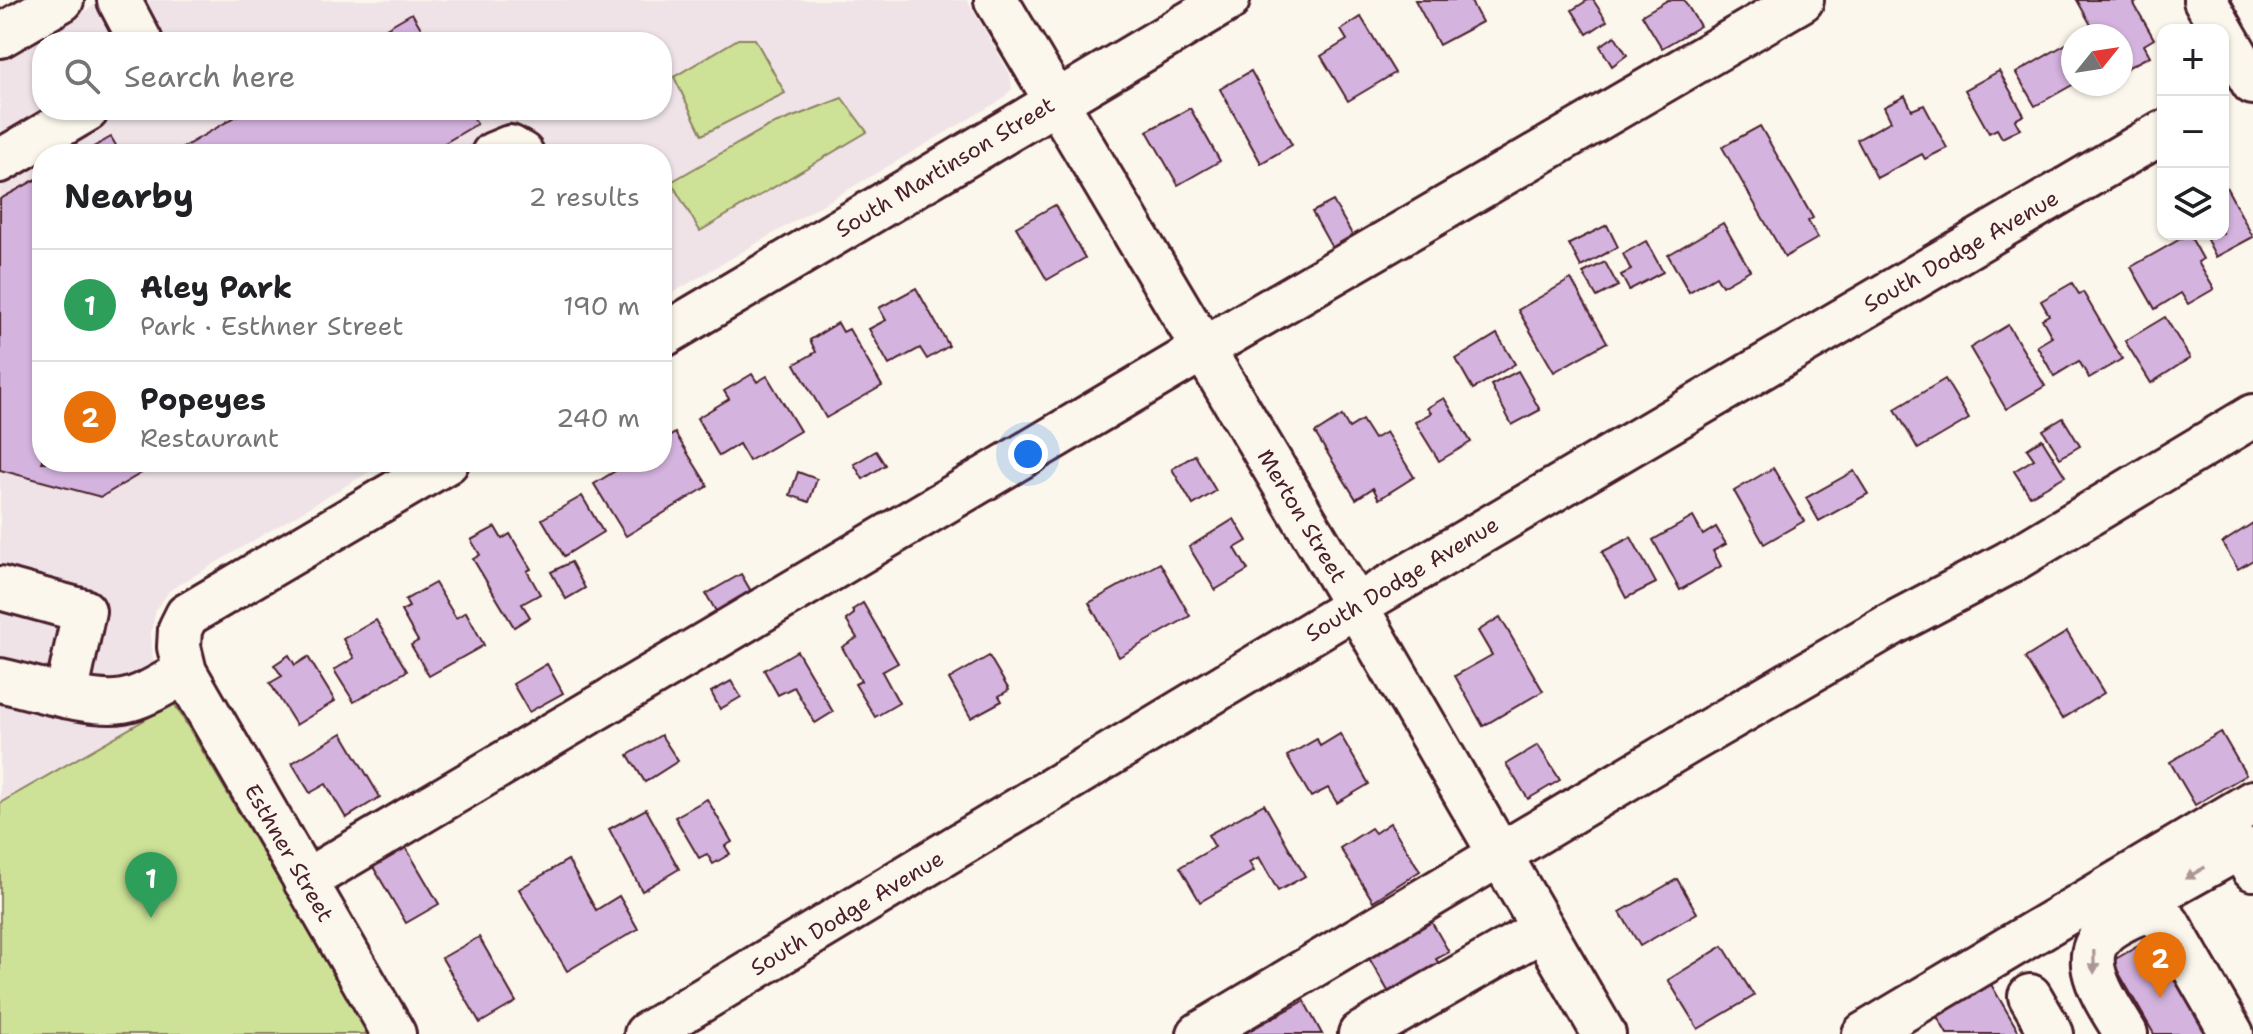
<!DOCTYPE html>
<meta charset="utf-8">
<style>
body{margin:0;font-family:"Shantell Sans",sans-serif;background:#f2f2f2;color:#202124}
.controls{position:absolute;right:24px;top:24px;display:grid;overflow:hidden;border-radius:16px;box-shadow:0 2px 6px #0004}
.controls button{width:72px;height:72px;display:grid;place-items:center;padding:0;border:0;border-bottom:2px solid #e0e0e0;background:#fff;color:#202124;font:40px sans-serif}
.compass{position:absolute;left:2061px;top:24px;width:72px;height:72px;border-radius:50%;background:#fff;box-shadow:0 2px 6px #0004;rotate:60deg}
.you{position:absolute;left:1028px;top:454px;width:28px;height:28px;margin:-20px;border:6px solid #fff;border-radius:50%;background:#1a73e8;box-shadow:0 0 0 12px #1a73e833}
.badge{display:grid;place-items:center;width:52px;height:52px;border-radius:50%;background:#2563eb;color:#fff;font-size:26px;font-weight:700}
.pin{position:absolute;translate:-50% -66px;filter:drop-shadow(0 2px 4px #0008)}
.pin::after{content:'';position:absolute;top:42px;width:28px;height:24px;background:inherit;clip-path:polygon(0 0,100% 0,50% 100%)}
.list{margin:0;padding:0;list-style:none}
h2{display:flex;justify-content:space-between;align-items:center;height:104px;margin:0;padding:0 32px;font-size:34px}
h2 small{font-size:26px;font-weight:400;color:#757577}
.list li{display:grid;grid-template-columns:52px 1fr auto;gap:24px;align-items:center;box-sizing:border-box;height:112px;padding:0 32px;border-top:2px solid #e0e0e0}
.list b{display:block;font-size:30px;white-space:nowrap}
.list p{margin:0;font-size:26px;white-space:nowrap;color:#757577}
.list em{font-size:26px;font-style:normal;color:#757577}
.icon{flex:none;width:44px;height:44px;fill:none;stroke:currentColor;stroke-width:2;stroke-linecap:round;stroke-linejoin:round}
.map{position:relative;flex:none;width:2253px;height:1034px;overflow:hidden}
.search{position:absolute;background:#fff;box-shadow:0 2px 6px #0004;left:32px;top:32px;width:640px;height:88px;display:flex;align-items:center;gap:20px;box-sizing:border-box;padding:0 28px;border-radius:32px;color:#757577;font-size:30px}
.panel{position:absolute;background:#fff;box-shadow:0 2px 6px #0004;left:32px;top:144px;width:640px;height:328px;border-radius:32px}
.map>svg:first-child{display:block}
.built{fill:#efe3e8;fill-rule:evenodd}
.green{fill:#cde297;stroke:#8c8061;stroke-width:2}
.building{fill:#d4b3de;stroke:#4a1f2b;stroke-width:2}
.lines{fill:none;stroke-linecap:round;stroke-linejoin:round}
.minor-casing{stroke:#4a1f2b;stroke-width:48}
.minor{stroke:#fbf7ec;stroke-width:42}
.oneway{fill:#ab9695}
.labels{text-anchor:middle;dominant-baseline:central;stroke-width:6;stroke-linejoin:round;paint-order:stroke}
.street-label{font-size:22px;fill:#4a1f2b;stroke:#fbf7ec}
</style>
<div class="map">
<svg width="2253" height="1034" viewBox="0 0 2253 1034">
<rect width="100%" height="100%" fill="#fbf7ec"/>
<filter id="ink" filterUnits="userSpaceOnUse"><feTurbulence type="fractalNoise" baseFrequency=".0125" numOctaves="2"/><feDisplacementMap in="SourceGraphic" scale="16" xChannelSelector="R" yChannelSelector="G"/><feConvolveMatrix kernelMatrix="1 2 1 2 8 2 1 2 1" color-interpolation-filters="sRGB"/></filter>
<g filter="url(#ink)">
<path class="built" d="M104,0H967L1010,74L1012,89L1001,100L662,299V154H42V462H386L170,590L156,610L151,632L153,660L174,703L0,803V60ZM42,42H662V110H42Z"/>
<g class="green">
<path d="M738,39H755L785,93L702,135L674,77Z"/>
<path d="M842,98L867,132L700,231L671,182L767,127Z"/>
<path d="M174,703L370,1034H0V803Z"/>
</g>
<g class="building">
<path d="M1415,0H1470L1482,22L1439,45Z"/>
<path d="M1588,0H1593L1607,21L1587,34L1572,10Z"/>
<path d="M1668,0H1684L1700,26L1662,48L1642,15Z"/>
<path d="M2077,0H2139L2134,4L2154,39L2144,45L2150,56L2125,69L2121,62V36H2087L2083,29L2091,25Z"/>
<path d="M412,13L429,42H362Z"/>
<path d="M1361,17L1395,73L1348,101L1321,56L1347,40L1341,30Z"/>
<path d="M1615,36L1627,55L1612,66L1600,46Z"/>
<path d="M2066,44L2073,56L2074,84L2035,106L2016,73Z"/>
<path d="M1251,71L1292,145L1261,163L1220,89Z"/>
<path d="M1999,71L2024,115L2015,120L2020,129L2002,138L1997,129L1989,133L1965,90Z"/>
<path d="M1905,96L1912,110L1924,105L1947,148L1925,159L1922,154L1877,178L1857,140L1891,121L1884,107Z"/>
<path d="M1190,108L1220,161L1178,185L1147,131Z"/>
<path d="M247,110H469L477,124L426,154H172Z"/>
<path d="M1760,126L1813,218L1808,221L1818,238L1785,257L1722,147Z"/>
<path d="M111,137L121,154H81Z"/>
<path d="M42,176V462H160L101,497L0,470V199Z"/>
<path d="M2223,181L2253,237L2216,257L2204,234H2223Z"/>
<path d="M1333,201L1353,236L1332,248L1312,212Z"/>
<path d="M1055,205L1085,258L1047,280L1016,227Z"/>
<path d="M1723,223L1750,270L1722,286L1716,276L1689,292L1668,255Z"/>
<path d="M1607,225L1618,247L1581,267L1569,244Z"/>
<path d="M2189,234L2203,259L2198,262L2214,289L2188,304L2181,293L2155,309L2131,267Z"/>
<path d="M1646,241L1663,272L1629,290L1621,275L1631,270L1623,254Z"/>
<path d="M1605,262L1618,286L1597,297L1583,273Z"/>
<path d="M1571,279L1607,342L1554,372L1518,310Z"/>
<path d="M2072,283L2079,294L2083,292L2122,359L2089,378L2079,361L2054,376L2037,346L2052,337L2042,319L2049,315L2041,301Z"/>
<path d="M916,288L949,346L927,359L920,348L889,365L869,329L886,320L879,308Z"/>
<path d="M2165,317L2190,358L2151,383L2125,341Z"/>
<path d="M838,323L843,332L849,329L882,386L826,418L795,364L816,352L810,340Z"/>
<path d="M2008,325L2045,386L2006,409L1970,348Z"/>
<path d="M1497,334L1515,364L1473,389L1456,359Z"/>
<path d="M1518,371L1540,410L1512,425L1491,385Z"/>
<path d="M752,374L757,382L767,376L800,431L749,461L739,444L719,456L697,418L729,399L724,391Z"/>
<path d="M1945,379L1969,419L1918,449L1895,409Z"/>
<path d="M1444,398L1471,442L1439,461L1415,422L1431,413L1427,408Z"/>
<path d="M1342,416L1349,428L1362,420L1374,439L1386,432L1414,477L1379,499L1373,488L1356,499L1315,433Z"/>
<path d="M2063,418L2080,446L2060,458L2043,430Z"/>
<path d="M675,433L708,486L626,536L594,484L625,465L628,470L637,465L635,462H662V442Z"/>
<path d="M2042,439L2065,476L2030,496L2014,471L2034,459L2027,449Z"/>
<path d="M876,451L885,465L863,479L854,464Z"/>
<path d="M1195,455L1216,491L1193,505L1172,469Z"/>
<path d="M1773,468L1804,521L1764,544L1734,491Z"/>
<path d="M1854,471L1868,494L1819,521L1806,498Z"/>
<path d="M798,472L817,479L809,502L790,495Z"/>
<path d="M582,496L603,532L564,556L542,519Z"/>
<path d="M1693,517L1703,535L1716,527L1726,544L1713,551L1721,566L1680,590L1653,540Z"/>
<path d="M1234,519L1247,541L1235,548L1248,570L1215,590L1189,547Z"/>
<path d="M2253,523V560L2238,569L2222,543Z"/>
<path d="M495,527L502,539L510,534L531,569L527,571L540,594L522,604L530,617L514,627L473,559L480,555L471,540Z"/>
<path d="M1631,537L1656,583L1626,598L1602,552Z"/>
<path d="M571,562L585,588L566,599L551,572Z"/>
<path d="M1160,563L1190,616L1119,657L1089,603Z"/>
<path d="M741,574L752,593L717,613L706,594Z"/>
<path d="M435,583L456,618L466,612L484,645L429,676L411,645L418,641L401,611L409,607L405,600Z"/>
<path d="M863,603L898,663L882,672L899,703L875,717L855,684L861,681L842,647L857,638L846,620L854,614L852,610Z"/>
<path d="M1500,617L1543,691L1483,726L1455,676L1492,655L1478,631Z"/>
<path d="M376,620L407,671L354,702L334,670L354,658L343,639Z"/>
<path d="M2067,632L2104,693L2062,719L2025,658Z"/>
<path d="M797,651L833,712L815,723L794,687L778,695L764,670Z"/>
<path d="M289,655L295,665L308,657L335,701L296,725L270,683L282,676L274,665Z"/>
<path d="M989,656L1009,690L999,696L1002,701L971,718L949,679Z"/>
<path d="M547,664L563,693L529,712L513,684Z"/>
<path d="M731,681L741,697L720,709L711,692Z"/>
<path d="M2221,732L2246,775L2195,805L2170,762Z"/>
<path d="M342,733L380,797L346,818L326,784L310,793L292,763Z"/>
<path d="M1340,734L1369,784L1337,803L1328,788L1311,797L1287,756L1317,739L1320,746Z"/>
<path d="M661,735L678,761L645,782L628,755Z"/>
<path d="M1538,745L1560,780L1528,799L1506,764Z"/>
<path d="M707,799L732,842L725,846L730,854L713,864L707,854L699,858L675,817Z"/>
<path d="M1264,804L1305,876L1278,891L1259,857L1249,862L1254,871L1200,902L1180,867L1215,847L1208,835Z"/>
<path d="M646,809L679,869L642,891L609,829Z"/>
<path d="M1390,823L1420,871L1373,901L1340,848L1371,828L1375,833Z"/>
<path d="M405,846L439,904L406,923L372,865Z"/>
<path d="M568,860L596,910L619,896L638,929L567,971L519,889Z"/>
<path d="M1677,879L1697,913L1640,946L1620,912Z"/>
<path d="M1419,920L1422,926L1431,921L1449,952L1436,959L1445,973L1395,1003L1365,951Z"/>
<path d="M479,937L516,1002L480,1023L442,958Z"/>
<path d="M2152,938L2207,1034H2154L2112,961Z"/>
<path d="M1723,946L1754,996L1698,1029L1668,980Z"/>
<path d="M1989,981L2020,1034H1947L1935,1013Z"/>
<path d="M1304,1001L1322,1034H1243Z"/>
</g>
<g class="lines">
<defs>
<g id="minor">
<path d="M119,0L141,42"/>
<path d="M996,0L1356,606L1604,1034"/>
<path d="M2205,0L2222,30"/>
<path d="M2223,32L2253,83"/>
<path d="M0,36L62,0"/>
<path d="M493,154L510,147L522,154"/>
<path d="M0,161L87,110"/>
<path d="M662,336L1228,0"/>
<path d="M0,588L84,611L66,696"/>
<path d="M0,680C31,687 93,707 123,701C145,697 165,683 185,672"/>
<path d="M305,881L1203,349L1802,0"/>
<path d="M2131,915L2148,899L2241,847L2253,869"/>
<path d="M2030,996L2052,1034"/>
<path d="M394,1034L185,672L179,647L180,629L187,615L447,462"/>
<path d="M646,1034L1356,606L2163,132"/>
<path d="M1199,1034L1689,742L1892,624L2008,563L2253,416"/>
<path d="M1360,1034L1543,929"/>
<path d="M1864,1034L2253,802"/>
<path d="M2126,1034C2107,1001 2068,953 2115,925C2127,918 2136,913 2150,912L2168,923L2232,1034"/>
</g>
</defs>
<use href="#minor" class="minor-casing"/>
<use href="#minor" class="minor"/>
</g>
<defs><path id="oneway-solid" d="M-6-.8H1V-3.2L6.5 0L1 3.2V.8H-6Z" transform="scale(2)"/></defs>
<g class="oneway">
<use href="#oneway-solid" transform="translate(2195 873) rotate(150)"/>
<use href="#oneway-solid" transform="translate(2094 962) rotate(89)"/>
</g>
</g>
<g class="labels">
<g class="street-label">
<text transform="translate(945 167) rotate(-31)">South Martinson Street</text>
<text transform="translate(1961 251) rotate(-30)">South Dodge Avenue</text>
<text transform="translate(1302 516) rotate(59)">Merton Street</text>
<text transform="translate(1402 579) rotate(-31)">South Dodge Avenue</text>
<text transform="translate(289 853) rotate(60)">Esthner Street</text>
<text transform="translate(847 913) rotate(-31)">South Dodge Avenue</text>
</g>
</g>
</svg>
<div class="controls">
<button>+</button>
<button>−</button>
<button><svg class="icon" aria-label="layers" viewBox="0 0 24 24"><path d="M12 4l9 5-9 5-9-5zM3 14l9 5 9-5"/></svg></button>
</div>
<svg class="compass" viewBox="-18 -18 36 36"><path d="M0-13l5 13h-10z" fill="#e53935"/><path d="M0 13l5-13h-10z" fill="#757577"/></svg>
<div class="you"></div>
<div class="pin badge" style="left:151px;top:918px;background:#2e9e5b">1</div>
<div class="pin badge" style="left:2160px;top:998px;background:#e8710a">2</div>
<div class="search"><svg class="icon" aria-label="search" viewBox="0 0 24 24"><circle cx="10" cy="10" r="6"/><path d="M15 15l6 6"/></svg>Search here</div>
<section class="panel">
<h2>Nearby<small>2 results</small></h2>
<ul class="list">
<li><span class="badge" style="background:#2e9e5b">1</span><div><b>Aley Park</b><p>Park · Esthner Street</p></div><em>190 m</em></li>
<li><span class="badge" style="background:#e8710a">2</span><div><b>Popeyes</b><p>Restaurant</p></div><em>240 m</em></li>
</ul>
</section>
</div>
